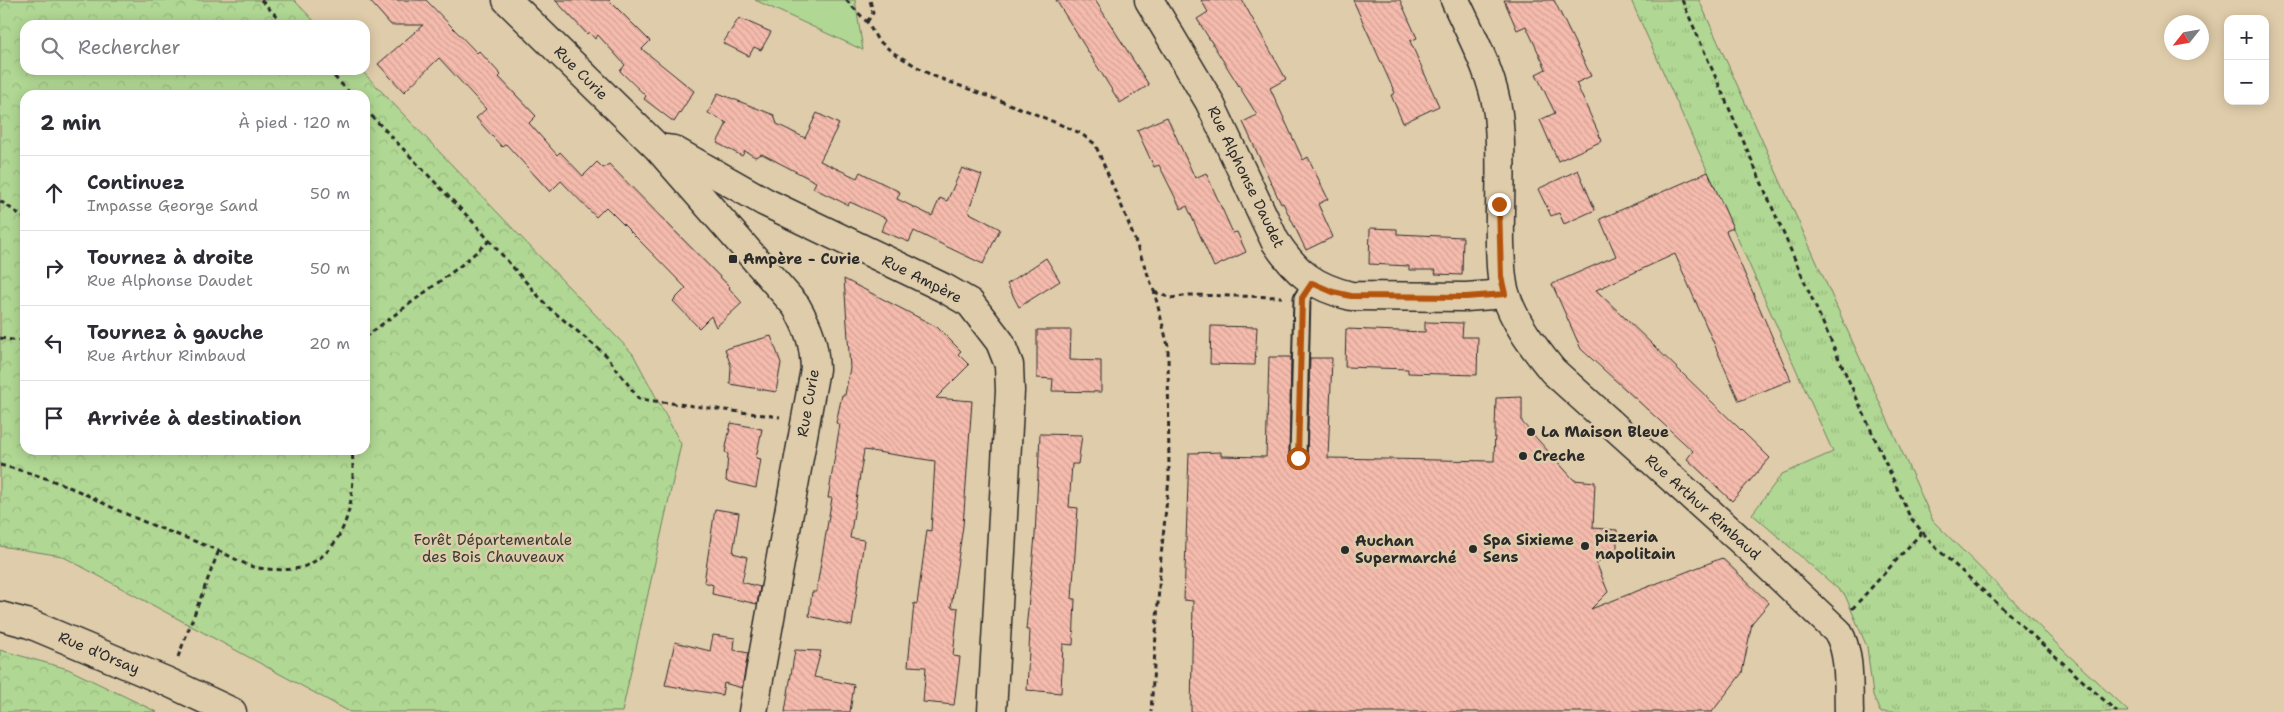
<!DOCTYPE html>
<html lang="fr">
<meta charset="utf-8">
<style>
body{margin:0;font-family:"Shantell Sans",sans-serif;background:#f7f7f7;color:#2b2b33}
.controls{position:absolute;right:15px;top:15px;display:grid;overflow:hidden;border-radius:10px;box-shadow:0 2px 12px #0003}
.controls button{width:45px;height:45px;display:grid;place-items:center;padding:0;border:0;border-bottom:1px solid #e1e1e2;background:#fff;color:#2b2b33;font:25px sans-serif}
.compass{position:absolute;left:2164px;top:15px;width:45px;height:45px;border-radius:50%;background:#fff;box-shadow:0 2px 12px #0003;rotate:239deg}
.stop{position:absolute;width:15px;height:15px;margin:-11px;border:4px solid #b45309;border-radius:50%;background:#fff}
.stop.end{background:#b45309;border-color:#fff;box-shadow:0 1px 5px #0008}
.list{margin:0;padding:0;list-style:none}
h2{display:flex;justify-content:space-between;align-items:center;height:65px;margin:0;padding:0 20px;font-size:21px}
h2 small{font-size:16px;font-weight:400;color:#7c7c81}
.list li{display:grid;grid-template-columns:32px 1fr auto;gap:15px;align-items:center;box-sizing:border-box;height:75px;padding:0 20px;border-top:1px solid #e1e1e2}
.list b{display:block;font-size:19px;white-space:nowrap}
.list p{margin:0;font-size:16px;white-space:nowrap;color:#7c7c81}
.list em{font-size:16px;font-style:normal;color:#7c7c81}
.icon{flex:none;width:28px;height:28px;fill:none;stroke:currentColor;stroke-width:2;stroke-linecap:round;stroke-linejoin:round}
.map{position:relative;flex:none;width:2284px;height:712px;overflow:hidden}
.search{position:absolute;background:#fff;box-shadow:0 2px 12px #0003;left:20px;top:20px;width:350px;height:55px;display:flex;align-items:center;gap:12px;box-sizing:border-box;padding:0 18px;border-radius:15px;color:#7c7c81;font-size:19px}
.panel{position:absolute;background:#fff;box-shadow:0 2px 12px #0003;left:20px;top:90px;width:350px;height:365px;border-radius:15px}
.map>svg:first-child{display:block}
.grass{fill:url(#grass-tufts);stroke:#6e815f}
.forest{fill:url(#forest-crowns);stroke:#6e815f;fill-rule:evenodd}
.park{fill:#b0d793;stroke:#6e815f}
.building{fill:url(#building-back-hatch);stroke:#2b2b2b}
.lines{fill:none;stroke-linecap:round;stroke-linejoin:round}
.service-casing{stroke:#2b2b2b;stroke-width:19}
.minor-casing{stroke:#2b2b2b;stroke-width:31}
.secondary-casing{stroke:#2b2b2b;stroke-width:31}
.path{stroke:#2b2b2b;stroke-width:3;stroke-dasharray:5 4;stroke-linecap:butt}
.service{stroke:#dfccaa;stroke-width:15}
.minor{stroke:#dfccaa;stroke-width:28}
.secondary{stroke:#dfccaa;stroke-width:28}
.route{stroke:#b45309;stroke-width:6}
.poi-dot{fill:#2b2b2b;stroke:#dfccaa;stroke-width:2}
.labels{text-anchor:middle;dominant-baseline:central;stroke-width:5;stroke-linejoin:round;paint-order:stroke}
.street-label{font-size:15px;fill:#2b2b2b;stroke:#dfccaa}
.poi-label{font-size:15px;font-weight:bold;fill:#2b2b2b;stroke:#dfccaa;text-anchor:start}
.park-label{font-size:15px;fill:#383c35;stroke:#dfccaa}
</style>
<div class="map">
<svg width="2284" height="712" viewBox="0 0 2284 712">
<defs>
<pattern id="grass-tufts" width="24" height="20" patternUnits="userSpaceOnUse" patternTransform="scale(1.25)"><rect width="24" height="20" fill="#b0d793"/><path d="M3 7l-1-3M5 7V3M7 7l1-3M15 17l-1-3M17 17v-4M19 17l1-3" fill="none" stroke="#98b97f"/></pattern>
<pattern id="forest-crowns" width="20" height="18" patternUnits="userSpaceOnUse" patternTransform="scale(1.25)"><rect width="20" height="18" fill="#b0d793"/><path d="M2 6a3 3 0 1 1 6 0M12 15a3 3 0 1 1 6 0" fill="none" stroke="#98b97f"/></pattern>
<pattern id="building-back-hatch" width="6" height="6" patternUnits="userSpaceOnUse" patternTransform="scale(1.25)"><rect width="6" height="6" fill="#f5bbad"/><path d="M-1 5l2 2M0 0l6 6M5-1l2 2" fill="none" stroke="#d2a195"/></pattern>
</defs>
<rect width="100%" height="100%" fill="#dfccaa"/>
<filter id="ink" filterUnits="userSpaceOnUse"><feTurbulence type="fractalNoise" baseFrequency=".02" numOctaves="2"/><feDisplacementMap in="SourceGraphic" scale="10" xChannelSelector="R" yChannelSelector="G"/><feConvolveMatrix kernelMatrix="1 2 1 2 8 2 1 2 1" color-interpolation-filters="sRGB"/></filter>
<g filter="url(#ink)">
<path class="grass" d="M1631,0H1699L1933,521L2064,651L2129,712H1880L1873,695L1867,647L1845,595L1752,514L1782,474L1833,452Z"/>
<g class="forest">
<path d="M0,0H294L318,25H25V70H361L633,354L681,444L622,712H350L62,556L0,546ZM25,95H365V450H25Z"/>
<path d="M0,650L68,669L157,712H0Z"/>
</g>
<path class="park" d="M755,0H855L863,50Z"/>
<g class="building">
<path d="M369,0H426L477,53L479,51L501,75L499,77L536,116L529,123L557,155L560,152L583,176L597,162L603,168L609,164L730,287L729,288L742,303L716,327L711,316L699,328L673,301L686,288L641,242L606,207L596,217L561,181L550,192L506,144L502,147L476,118L486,109L439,58L404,92L378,64L423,25H391Z"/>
<path d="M555,0H609L650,41L642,49L694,91L674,122L644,99L646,96L620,71L625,65L598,35L595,39L589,32L587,34Z"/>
<path d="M1056,0H1095L1149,85L1120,103Z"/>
<path d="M1201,0H1242L1286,79L1270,88L1303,160L1308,157L1328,199L1318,204L1333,237L1306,250L1283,203L1281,204L1243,122L1257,115L1197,19L1208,12Z"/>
<path d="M1353,0H1400L1417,38L1410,41L1439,106L1403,123L1391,95L1395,93Z"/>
<path d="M1504,0H1554L1591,76L1576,83L1602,141L1558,161L1540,120L1555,113L1536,74L1546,69L1526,26L1517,30Z"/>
<path d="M739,18L771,32L761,50L754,47L749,56L723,43Z"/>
<path d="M718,93L774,115L777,124L805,138L817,113L839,124L820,161L857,178L860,172L900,192L897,199L932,216L940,198L947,201L962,168L982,175L968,212L1000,229L983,264L914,231L909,242L881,231L887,219L850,202L848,205L813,188L816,182L762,154L755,157L745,151L742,156L717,143L727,123L708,113Z"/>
<path d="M1167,117L1195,178L1206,173L1233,233L1237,232L1246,252L1214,267L1187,206L1181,209L1159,165L1154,167L1137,130Z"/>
<path d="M1578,170L1595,210L1564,224L1559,213L1551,216L1538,189Z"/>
<path d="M1708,172L1733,228L1726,231L1791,380L1739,401L1675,254L1596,290L1770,458L1732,501L1687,459L1693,451L1581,349L1552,284L1616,256L1600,219Z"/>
<path d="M1370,228L1397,229V234L1463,237L1462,275L1435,274L1436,270H1409V266L1369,264Z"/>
<path d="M1046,258L1060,281L1019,307L1007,284Z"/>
<path d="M844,279L937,327L961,351L958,354L969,365L936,398L972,401L963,526L951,607L958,608L953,656L960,657L954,705L923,702L926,667L908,666L914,603L917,604L927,530L931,531L935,461L864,450L850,538L864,540L852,626L809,616L812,592H816L832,498H828L840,424L836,423L842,395H845L850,368Z"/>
<path d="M1425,322L1463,323L1462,337H1478L1477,375L1408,373V369L1345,367L1346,329L1425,332Z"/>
<path d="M1211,326L1257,327L1255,365L1210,364Z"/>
<path d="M1037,330H1071L1070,360L1101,361V392L1052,391L1053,379L1037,378Z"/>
<path d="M771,336L781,363L776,392L730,384L731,366L725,349Z"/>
<path d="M1269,357H1291L1289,457L1290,462L1297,466L1303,465L1307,457L1310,358H1332L1328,458L1494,461L1496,398L1522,397V422L1574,480L1595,482L1593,528L1617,530V555L1596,562L1608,592L1591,609L1722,558L1769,603L1752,623L1742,673L1712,712H1191L1193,601L1184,600L1189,453L1221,452V456L1266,457Z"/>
<path d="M731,423L762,429L756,458L761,459L756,488L726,481L728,454L725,452Z"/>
<path d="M1040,434L1082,435L1078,464H1072L1069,507L1078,508L1072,599H1075L1073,645L1063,644L1061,693L1027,690L1030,630H1026L1035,536Z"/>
<path d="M715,509L739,513L733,553L747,557L742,582L760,587L757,604L712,594L713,585L704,582Z"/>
<path d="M713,635L735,638L734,650L748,653L742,688L724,683L722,695L665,685L675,642L710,651Z"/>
<path d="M795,650L821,651L814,677L854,685L850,712H785Z"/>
</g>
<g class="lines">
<defs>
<path id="service" d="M1298,457L1302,298L1312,283"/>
<g id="minor">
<path d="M507,0L658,148L796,306C809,329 814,342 815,369L753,712"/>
<path d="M1149,0L1209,101L1275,241C1296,273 1314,287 1351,296L1466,297L1505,294"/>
<path d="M1455,0C1472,37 1493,74 1498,114C1503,157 1499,201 1500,244C1501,260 1500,277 1505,293C1514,322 1534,348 1553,371L1759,557L1838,632C1851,654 1848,687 1849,712"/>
<path d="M665,149L673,150L765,202L944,288L970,303L1000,342L1009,365L1010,391L992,712"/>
</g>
<path id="secondary" d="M0,616L30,624L168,682L232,712"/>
</defs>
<use href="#service" class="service-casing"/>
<use href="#minor" class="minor-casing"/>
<use href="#secondary" class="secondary-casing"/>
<g class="path">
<path d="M261,0L285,25"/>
<path d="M846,0L867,22L877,39L892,52L931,75L1033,113L1080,133L1095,144L1125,214L1154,291L1168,346L1169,479L1161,556L1151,712"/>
<path d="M1682,0L1809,292L1910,517L1934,546L2117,712"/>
<path d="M867,22L873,13L870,0"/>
<path d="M328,70L352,95"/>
<path d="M365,109L473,222L548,307L606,355L639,399L780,417"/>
<path d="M0,201L25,218"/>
<path d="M1154,292L1171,298L1189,295L1282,297"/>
<path d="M365,337L459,267L489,241"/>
<path d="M0,338L25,342"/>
<path d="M0,465C29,472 56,481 83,493C99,501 114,509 131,516C157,528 185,537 212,548C226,553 240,563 254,567C267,570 291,571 303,567C350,549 356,493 352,450"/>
<path d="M1852,609L1922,532"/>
<path d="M178,657L219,550"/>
</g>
<use href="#service" class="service"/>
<use href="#minor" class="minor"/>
<use href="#secondary" class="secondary"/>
</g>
</g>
<g class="lines" filter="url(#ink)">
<path class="route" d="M1298,458L1302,298L1312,283L1333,292L1351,296L1466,297L1505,294L1501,277L1499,204"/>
</g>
<g class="poi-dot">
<rect x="728" y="254" width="10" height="10" rx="2.5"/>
<circle cx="1531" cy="432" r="5"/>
<circle cx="1523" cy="456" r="5"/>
<circle cx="1585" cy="546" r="5"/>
<circle cx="1473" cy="549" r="5"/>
<circle cx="1345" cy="550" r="5"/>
</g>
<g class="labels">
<g class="street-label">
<text transform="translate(581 73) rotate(45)">Rue Curie</text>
<text transform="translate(1246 177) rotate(64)">Rue Alphonse Daudet</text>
<text transform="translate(922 279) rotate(27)">Rue Ampère</text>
<text transform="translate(808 403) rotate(-80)">Rue Curie</text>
<text transform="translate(1703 507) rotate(42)">Rue Arthur Rimbaud</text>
<text transform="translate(99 653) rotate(23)">Rue d'Orsay</text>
</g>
<g class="poi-label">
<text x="743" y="259">Ampère - Curie</text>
<text x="1541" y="432">La Maison Bleue</text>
<text x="1533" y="456">Creche</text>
<text x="1595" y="537">pizzeria<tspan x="1595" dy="17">napolitain</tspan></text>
<text x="1483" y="540">Spa Sixieme<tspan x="1483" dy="17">Sens</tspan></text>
<text x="1355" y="541">Auchan<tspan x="1355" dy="17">Supermarché</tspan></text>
</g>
<g class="park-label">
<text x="493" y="540">Forêt Départementale<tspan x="493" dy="17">des Bois Chauveaux</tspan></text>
</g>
</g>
</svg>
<div class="controls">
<button>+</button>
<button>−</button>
</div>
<svg class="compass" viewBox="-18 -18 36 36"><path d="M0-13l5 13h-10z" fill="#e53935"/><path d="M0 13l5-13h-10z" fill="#7c7c81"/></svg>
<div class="stop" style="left:1298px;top:458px"></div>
<div class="stop end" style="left:1499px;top:204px"></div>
<div class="search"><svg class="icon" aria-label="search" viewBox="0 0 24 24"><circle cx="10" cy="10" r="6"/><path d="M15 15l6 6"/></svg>Rechercher</div>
<section class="panel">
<h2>2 min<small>À pied · 120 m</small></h2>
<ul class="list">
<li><svg class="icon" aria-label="ahead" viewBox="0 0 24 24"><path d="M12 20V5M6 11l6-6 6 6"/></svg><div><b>Continuez</b><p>Impasse George Sand</p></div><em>50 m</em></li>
<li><svg class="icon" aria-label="right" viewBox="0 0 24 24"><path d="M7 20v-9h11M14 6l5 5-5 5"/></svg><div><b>Tournez à droite</b><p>Rue Alphonse Daudet</p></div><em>50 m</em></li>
<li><svg class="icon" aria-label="left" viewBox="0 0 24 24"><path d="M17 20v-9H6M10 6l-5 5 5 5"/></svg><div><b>Tournez à gauche</b><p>Rue Arthur Rimbaud</p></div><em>20 m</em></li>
<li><svg class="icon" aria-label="arrive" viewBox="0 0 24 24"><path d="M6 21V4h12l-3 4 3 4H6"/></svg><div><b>Arrivée à destination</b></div></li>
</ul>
</section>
</div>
